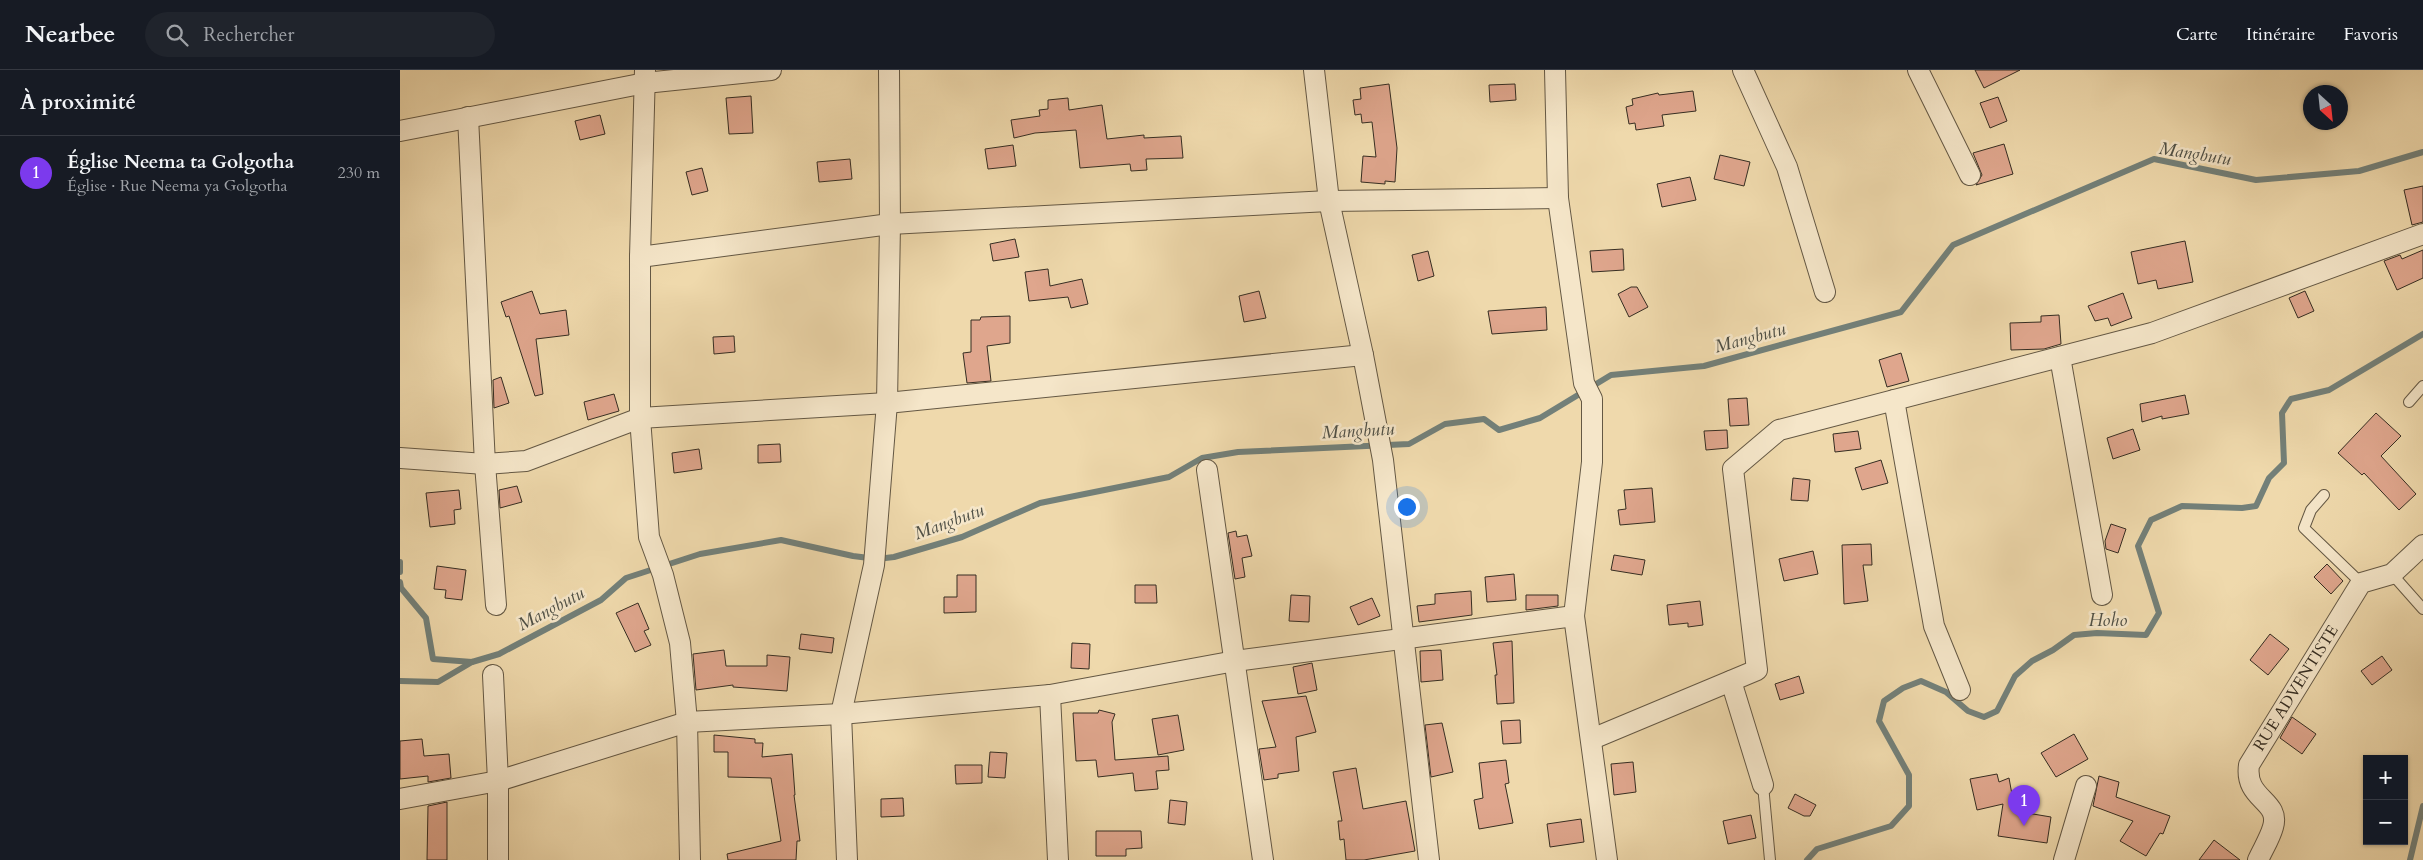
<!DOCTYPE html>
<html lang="fr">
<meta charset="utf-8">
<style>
body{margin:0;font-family:Cardo,serif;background:#20242c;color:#f1f3f6}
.controls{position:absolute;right:15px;bottom:15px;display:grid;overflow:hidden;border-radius:0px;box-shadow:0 1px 4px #0004}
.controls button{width:45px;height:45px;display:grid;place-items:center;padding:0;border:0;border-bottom:1px solid #363941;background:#171b24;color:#f1f3f6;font:25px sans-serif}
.compass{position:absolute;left:1903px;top:15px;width:45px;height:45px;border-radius:50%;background:#171b24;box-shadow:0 1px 4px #0004;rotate:153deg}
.you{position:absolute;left:1006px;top:436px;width:18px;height:18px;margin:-12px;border:4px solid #fff;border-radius:50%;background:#1a73e8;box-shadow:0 0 0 8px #1a73e833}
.badge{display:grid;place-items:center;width:32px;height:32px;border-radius:50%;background:#7c3aed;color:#fff;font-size:16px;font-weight:700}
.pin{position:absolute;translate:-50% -41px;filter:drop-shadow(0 1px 2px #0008)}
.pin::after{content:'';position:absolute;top:26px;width:18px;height:15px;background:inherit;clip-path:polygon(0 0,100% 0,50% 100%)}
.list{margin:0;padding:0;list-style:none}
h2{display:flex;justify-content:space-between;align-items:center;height:65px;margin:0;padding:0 20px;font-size:21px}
h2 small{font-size:16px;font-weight:400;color:#9ea1a6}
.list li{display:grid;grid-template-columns:32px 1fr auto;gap:15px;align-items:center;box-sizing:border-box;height:75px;padding:0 20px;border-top:1px solid #363941}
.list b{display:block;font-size:19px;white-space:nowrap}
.list p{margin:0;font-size:16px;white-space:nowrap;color:#9ea1a6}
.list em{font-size:16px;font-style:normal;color:#9ea1a6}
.icon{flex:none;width:28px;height:28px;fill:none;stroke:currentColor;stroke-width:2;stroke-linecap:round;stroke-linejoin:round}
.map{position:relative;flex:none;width:2023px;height:790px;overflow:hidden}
header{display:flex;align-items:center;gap:30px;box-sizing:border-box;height:70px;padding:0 25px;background:#171b24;border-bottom:1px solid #363941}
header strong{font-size:24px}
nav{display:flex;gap:28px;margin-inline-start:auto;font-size:18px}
.search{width:350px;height:45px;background:#20242c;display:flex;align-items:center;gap:12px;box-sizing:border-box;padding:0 18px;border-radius:28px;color:#9ea1a6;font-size:19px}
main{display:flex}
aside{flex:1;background:#171b24}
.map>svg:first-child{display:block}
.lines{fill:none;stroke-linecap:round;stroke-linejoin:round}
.stream{stroke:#738079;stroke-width:6}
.building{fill:#dfa68d;stroke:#352d22}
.service-casing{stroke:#645844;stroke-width:12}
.minor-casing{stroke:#645844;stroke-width:22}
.service{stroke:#f5e6c9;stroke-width:10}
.minor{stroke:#f5e6c9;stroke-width:20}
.labels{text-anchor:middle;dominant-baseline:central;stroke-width:5;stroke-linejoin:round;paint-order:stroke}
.street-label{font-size:16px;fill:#352d22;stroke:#f5e6c9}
.water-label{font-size:18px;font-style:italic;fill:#4f5046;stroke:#f5e6c9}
</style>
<header>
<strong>Nearbee</strong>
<div class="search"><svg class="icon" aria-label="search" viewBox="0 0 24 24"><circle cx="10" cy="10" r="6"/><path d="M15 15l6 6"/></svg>Rechercher</div>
<nav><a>Carte</a><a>Itinéraire</a><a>Favoris</a></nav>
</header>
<main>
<aside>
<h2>À proximité<small></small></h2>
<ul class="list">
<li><span class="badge">1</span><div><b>Église Neema ta Golgotha</b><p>Église · Rue Neema ya Golgotha</p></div><em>230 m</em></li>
</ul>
</aside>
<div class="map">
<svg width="2023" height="790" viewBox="0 0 2023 790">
<rect width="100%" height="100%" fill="#efd9ac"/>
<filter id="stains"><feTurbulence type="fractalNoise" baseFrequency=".004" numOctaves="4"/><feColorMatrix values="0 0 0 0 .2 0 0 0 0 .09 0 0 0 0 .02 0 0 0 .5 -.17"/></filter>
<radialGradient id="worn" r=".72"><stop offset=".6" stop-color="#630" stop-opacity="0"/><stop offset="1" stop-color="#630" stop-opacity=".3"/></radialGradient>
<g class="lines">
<g class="stream">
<path d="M0,492V502"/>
<path d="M0,512L1,518L26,548L33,589L72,592L99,584L201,530L226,508L300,484L381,470L453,486L477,489L494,487L562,467L640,433L769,407L802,388L838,382L1009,374L1045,354L1084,349L1099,360L1140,348L1211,305L1304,296L1501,242L1553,175L1754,89L1856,110L1959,101L2023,82"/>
<path d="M0,611L38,612L72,592"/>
<path d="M1407,790L1417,779L1491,756L1509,736V705L1479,651L1484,631L1503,618L1521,611L1546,622L1568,641L1584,647L1597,641L1615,606L1632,591L1653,580L1674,565L1697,563L1746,565L1759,543L1738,476L1751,450L1782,436L1842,438L1856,436L1869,408L1884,393L1882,343L1891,329L1929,320L2023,264"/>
<path d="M2010,790L2023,736"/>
</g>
</g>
<g class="building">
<path d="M1575,0H1620L1584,18Z"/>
<path d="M989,14L997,78L995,112L985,111V114L961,112L963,86L976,87L972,52L962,53L961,44L955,45L953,30L961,29L960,18Z"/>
<path d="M1115,14L1116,30L1090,32L1089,15Z"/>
<path d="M1293,21L1296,41L1262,45L1264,56L1236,60L1235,53L1229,54L1226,37L1233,35L1232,29L1258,23L1259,25Z"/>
<path d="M351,26L353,63L329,64L326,28Z"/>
<path d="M1598,27L1607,51L1590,58L1580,33Z"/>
<path d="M668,28L669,40L702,35L707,69L744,65V68L781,66L783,88L746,89L747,100L731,101L730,94L680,98L676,60L635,63L614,68L611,50L640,46L639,40L648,39V30Z"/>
<path d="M200,45L205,64L180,70L175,51Z"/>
<path d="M1604,74L1613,104L1576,115L1582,105L1573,83Z"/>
<path d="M613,75L616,96L588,99L585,79Z"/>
<path d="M1320,85L1350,92L1344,116L1314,109Z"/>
<path d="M450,89L452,109L419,112L417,92Z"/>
<path d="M302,98L308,121L292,125L286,102Z"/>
<path d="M1290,107L1296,130L1262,137L1257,114Z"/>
<path d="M2023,116V152L2012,155L2004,120Z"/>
<path d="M615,169L619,187L593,191L590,174Z"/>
<path d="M1785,171L1793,212L1758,219L1756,210L1738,214L1731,182Z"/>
<path d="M1223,179L1224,200L1192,202L1190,181Z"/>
<path d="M2023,180V208L1997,220L1984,191L2000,185L2002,189Z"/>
<path d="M1028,181L1034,206L1018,211L1012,185Z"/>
<path d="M648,199L650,216L682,209L688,234L671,238L668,227L629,231L625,202Z"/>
<path d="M1231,217H1237L1248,237L1229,247L1218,224Z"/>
<path d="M132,221L140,244L166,240L169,265L136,269L143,324L135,326L109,246L106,247L101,232Z"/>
<path d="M859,221L866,248L844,252L839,226Z"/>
<path d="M1905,221L1914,241L1898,248L1889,228Z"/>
<path d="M1723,223L1732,248L1711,256L1708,248L1695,251L1688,236Z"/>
<path d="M1146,237L1147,260L1092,264L1088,241Z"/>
<path d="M1659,245L1661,274L1644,279L1611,280L1610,253L1641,252V246Z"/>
<path d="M610,246V273L587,276L591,311L567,313L563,283L571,282V250H580L581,247Z"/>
<path d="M334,266L335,282L314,284L313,267Z"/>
<path d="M1501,283L1509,311L1487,317L1479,290Z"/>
<path d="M101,307L109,333L94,338L93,310Z"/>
<path d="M214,324L219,341L188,350L184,332Z"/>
<path d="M1785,325L1789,344L1762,349V346L1742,352L1740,334Z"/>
<path d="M1347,328L1349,355L1330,356L1328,329Z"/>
<path d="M1976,343L2001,366L1981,386L2016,424L1999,440L1964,403L1962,405L1938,383Z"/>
<path d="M1733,359L1740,380L1713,389L1707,368Z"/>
<path d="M1327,360L1328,378L1306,380L1304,361Z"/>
<path d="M1458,361L1461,379L1435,382L1433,364Z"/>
<path d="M380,374L381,392L358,393V375Z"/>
<path d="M299,379L302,399L274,403L272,383Z"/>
<path d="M1481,390L1488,413L1462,420L1455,398Z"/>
<path d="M1393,408L1410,410L1408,431L1391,430Z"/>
<path d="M117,416L122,432L100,438L99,420Z"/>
<path d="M1252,418L1255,452L1220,455L1218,440L1226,439L1224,420Z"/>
<path d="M59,420L61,439L54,440L55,454L30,457L26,423Z"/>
<path d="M1711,454L1726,459L1718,483L1706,479L1705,471Z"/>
<path d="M836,461L837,467L847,465L852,486L842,488L845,507L835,509L828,463Z"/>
<path d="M1471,474L1472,495H1463L1468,531L1444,534L1442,475Z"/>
<path d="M1413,481L1418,504L1384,511L1379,489Z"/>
<path d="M1214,485L1245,490L1242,505L1211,500Z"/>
<path d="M1927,494L1943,511L1931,524L1914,507Z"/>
<path d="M37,496L66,500L62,530L45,528L46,520L34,519Z"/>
<path d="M1114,504L1116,530L1087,532L1085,507Z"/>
<path d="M557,505H576V542L544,543V527H557Z"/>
<path d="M735,515H756L757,533H735Z"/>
<path d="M1071,521L1072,545L1019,552L1017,536L1035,534V524Z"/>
<path d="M891,525L910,526L909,552L889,551Z"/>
<path d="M1126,525H1158V536L1126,540Z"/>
<path d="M972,528L980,546L958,555L950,537Z"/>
<path d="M1300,531L1303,555L1288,557V553L1269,555L1267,535Z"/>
<path d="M238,533L249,559L244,561L251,575L235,582L216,543Z"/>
<path d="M401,564L434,568L432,583L399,579Z"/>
<path d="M1870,564L1889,579L1868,605L1850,590Z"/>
<path d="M1112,571L1114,633L1097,634L1095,605H1097L1093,573Z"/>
<path d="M672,573L690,574L689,599L671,598Z"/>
<path d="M324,580L326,596H367V585L390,587L387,621L333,617V615L296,620L293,584Z"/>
<path d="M1041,580L1043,610L1021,612L1020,581Z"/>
<path d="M1982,586L1992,600L1972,615L1961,601Z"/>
<path d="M912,593L917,620L898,624L893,597Z"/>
<path d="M1399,606L1404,623L1380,630L1375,614Z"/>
<path d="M906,626L916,662L896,667L899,701L878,704V708L864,710L859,679L876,677L862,631Z"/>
<path d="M699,640L715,644L712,652L715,690L768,686L769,700L756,701L758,719L735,721L733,703L698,707L696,690L676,691L673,643H698Z"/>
<path d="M778,645L784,680L758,685L752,649Z"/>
<path d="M1892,647L1916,664L1902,684L1880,668Z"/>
<path d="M1120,650L1121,673L1103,674L1101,651Z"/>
<path d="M1042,653L1053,702L1031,707L1025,655Z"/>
<path d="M1674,664L1688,689L1656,707L1641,683Z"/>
<path d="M314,665L355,669V673H363L362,687L392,684L395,725H394L400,771H397L396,790H328L327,784L381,771L371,708L328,707V682H314Z"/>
<path d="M22,669L24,686L49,684L51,708L28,712V706L0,709V671Z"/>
<path d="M590,682L607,683L605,708L588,707Z"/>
<path d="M1106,690L1109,713L1105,714L1113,753L1079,759L1074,730L1083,728L1079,693Z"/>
<path d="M1233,692L1236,722L1214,725L1211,694Z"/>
<path d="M555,695H582V713L556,714Z"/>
<path d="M956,698L963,739L1006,731L1015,781L964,790H946L944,769L940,770L938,751H942L933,702Z"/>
<path d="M1597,704L1599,712L1609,708L1615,741L1651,747L1647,773L1598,766L1603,734L1577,740L1570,709Z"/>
<path d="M1699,706L1719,712L1716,727L1770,746L1763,764L1760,763L1746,786L1720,771L1733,751L1693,736Z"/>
<path d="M1395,724L1416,735L1410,746H1404L1388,738Z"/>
<path d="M503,728L504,746L481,747V729Z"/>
<path d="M770,730L787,732L785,755L768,753Z"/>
<path d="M47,732V790H27L28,736Z"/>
<path d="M1351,745L1356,768L1328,774L1323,751Z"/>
<path d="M1181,749L1184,772L1150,777L1147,754Z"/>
<path d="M696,761H741L742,778L726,779V786H696Z"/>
<path d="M1814,770L1840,790H1799Z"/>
</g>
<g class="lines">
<defs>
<g id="service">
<path d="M2009,332L2023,316"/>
<path d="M1924,425L1911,440L1904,458L1961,513"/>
<path d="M1992,504L2023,539"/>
<path d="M1363,715L1370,790"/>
</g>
<g id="minor">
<path d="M245,0L240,187V348L249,467L263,505L280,573L287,652L290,790"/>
<path d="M914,0L929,131L963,285L983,390L1029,790"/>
<path d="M1155,0L1158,128L1184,313L1192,329V392L1174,546L1207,790"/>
<path d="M1343,0L1387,97L1425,222"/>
<path d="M1518,0L1570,105"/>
<path d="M68,47L85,394L96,535"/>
<path d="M0,61L245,13L371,0"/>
<path d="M240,187L490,154L929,131L1158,128"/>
<path d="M1660,287L1702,525"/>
<path d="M1494,330L1534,556L1560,620"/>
<path d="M0,388L85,394L126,391L240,348L487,333L963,285"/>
<path d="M807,400L863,790"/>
<path d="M93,605L98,711V790"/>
<path d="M1331,611L1363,715"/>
<path d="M650,625L658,790"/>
<path d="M1192,669L1357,600L1333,399L1379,360L1752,263L2023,164"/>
<path d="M0,729L98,711L287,652L441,644L650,625L835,591L1174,546"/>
<path d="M447,790L441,644L474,495L487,333L490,154L489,0"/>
<path d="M1664,790L1686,716"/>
<path d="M1858,790C1863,779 1870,768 1873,757C1881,730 1844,730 1849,695L1961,513L1992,504L2023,475"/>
</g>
</defs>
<use href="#service" class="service-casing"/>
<use href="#minor" class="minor-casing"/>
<use href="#service" class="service"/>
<use href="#minor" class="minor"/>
</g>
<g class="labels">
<g class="street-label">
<text transform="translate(1896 618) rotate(-58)">RUE ADVENTISTE</text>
</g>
<g class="water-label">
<text transform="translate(1795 84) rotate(9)">Mangbutu</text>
<text transform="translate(1350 268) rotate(-15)">Mangbutu</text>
<text transform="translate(958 361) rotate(-3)">Mangbutu</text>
<text transform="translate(549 452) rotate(-20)">Mangbutu</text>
<text transform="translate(151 539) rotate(-28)">Mangbutu</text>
<text x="1708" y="550">Hoho</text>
</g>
</g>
<rect width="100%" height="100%" filter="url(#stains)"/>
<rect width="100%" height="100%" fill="url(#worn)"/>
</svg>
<div class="controls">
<button>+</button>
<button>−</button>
</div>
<svg class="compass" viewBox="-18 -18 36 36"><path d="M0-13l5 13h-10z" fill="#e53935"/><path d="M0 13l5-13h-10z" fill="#9ea1a6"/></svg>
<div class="you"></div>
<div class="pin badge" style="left:1624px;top:756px">1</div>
</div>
</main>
